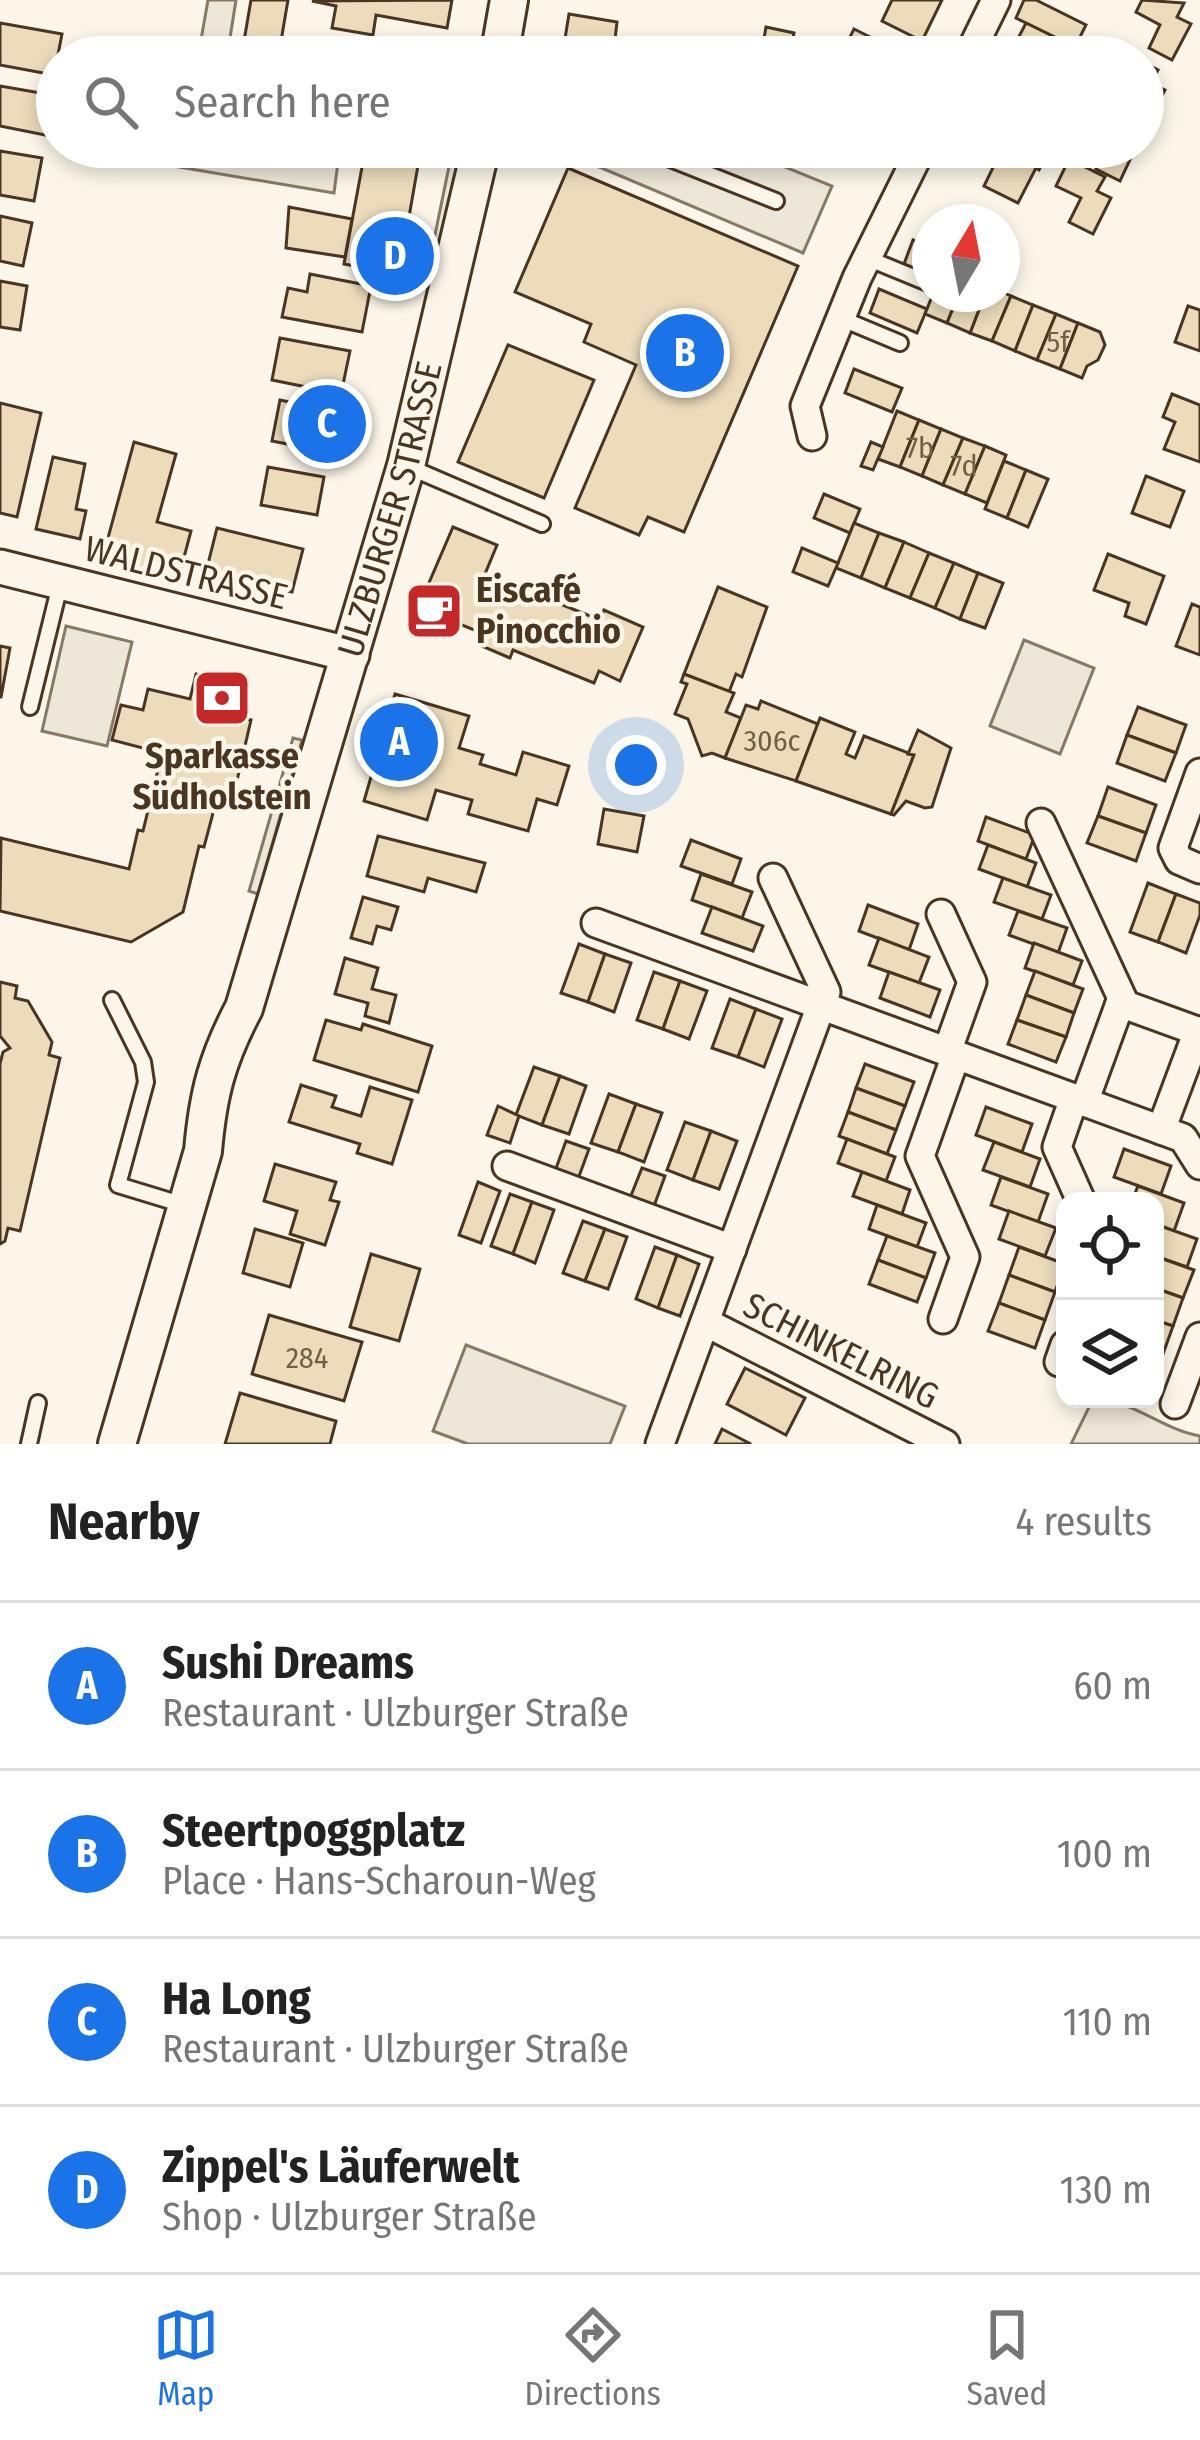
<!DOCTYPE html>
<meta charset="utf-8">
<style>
body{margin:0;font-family:"Fira Sans Condensed",sans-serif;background:#f6f6f6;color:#222}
.controls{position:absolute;right:36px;bottom:36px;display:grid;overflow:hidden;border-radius:24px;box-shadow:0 6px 18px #0003}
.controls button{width:108px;height:108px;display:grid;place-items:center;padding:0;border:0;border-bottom:3px solid #e0e0e0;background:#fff;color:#222;font:60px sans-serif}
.compass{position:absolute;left:912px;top:204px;width:108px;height:108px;border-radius:50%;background:#fff;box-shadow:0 6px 18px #0003;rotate:10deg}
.you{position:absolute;left:636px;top:765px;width:42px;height:42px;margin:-30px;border:9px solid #fff;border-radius:50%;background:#1a73e8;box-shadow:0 0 0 18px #1a73e833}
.badge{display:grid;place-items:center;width:78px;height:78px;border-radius:50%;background:#1a73e8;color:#fff;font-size:39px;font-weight:700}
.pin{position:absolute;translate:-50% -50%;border:6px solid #fff;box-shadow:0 3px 12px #0006}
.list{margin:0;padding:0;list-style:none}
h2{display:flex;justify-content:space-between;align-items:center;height:156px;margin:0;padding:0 48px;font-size:51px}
h2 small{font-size:39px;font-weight:400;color:#767676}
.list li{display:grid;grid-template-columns:78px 1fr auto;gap:36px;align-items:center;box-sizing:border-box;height:168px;padding:0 48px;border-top:3px solid #e0e0e0}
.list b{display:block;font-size:45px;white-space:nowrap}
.list p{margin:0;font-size:39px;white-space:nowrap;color:#767676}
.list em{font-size:39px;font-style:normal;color:#767676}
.icon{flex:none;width:66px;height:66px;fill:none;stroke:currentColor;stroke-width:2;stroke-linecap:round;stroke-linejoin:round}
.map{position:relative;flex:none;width:1200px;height:1444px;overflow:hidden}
.search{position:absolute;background:#fff;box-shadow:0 6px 18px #0003;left:36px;right:36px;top:36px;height:132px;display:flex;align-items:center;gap:30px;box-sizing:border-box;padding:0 42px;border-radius:66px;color:#767676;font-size:45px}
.sheet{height:828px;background:#fff}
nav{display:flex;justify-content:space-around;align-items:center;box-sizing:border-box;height:168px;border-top:3px solid #e0e0e0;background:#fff;font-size:33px;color:#767676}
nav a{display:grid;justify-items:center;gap:6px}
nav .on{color:#1a73e8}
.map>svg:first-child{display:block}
.green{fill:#ede6d9;stroke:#887966;stroke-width:3}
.parking{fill:#ede7d9;stroke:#887966;stroke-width:3}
.building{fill:#ecdcbc;stroke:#4a3520;stroke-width:3}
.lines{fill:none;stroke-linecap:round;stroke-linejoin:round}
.service-casing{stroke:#4a3520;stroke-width:20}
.minor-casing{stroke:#4a3520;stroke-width:33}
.tertiary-casing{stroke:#4a3520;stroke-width:39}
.secondary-casing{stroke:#4a3520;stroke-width:42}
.service{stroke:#fbf6e9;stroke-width:14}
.minor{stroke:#fbf6e9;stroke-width:27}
.tertiary{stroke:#fbf6e9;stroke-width:33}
.secondary{stroke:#fbf6e9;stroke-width:36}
.labels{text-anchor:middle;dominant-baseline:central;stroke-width:9;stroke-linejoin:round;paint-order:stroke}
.number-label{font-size:30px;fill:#725f47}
.street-label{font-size:36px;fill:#4a3520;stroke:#fbf6e9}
.poi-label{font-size:36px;font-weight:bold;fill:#4a3520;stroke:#fbf6e9;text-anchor:start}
</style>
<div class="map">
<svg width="1200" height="1444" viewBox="0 0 1200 1444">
<rect width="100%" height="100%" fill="#fbf6e9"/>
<g class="green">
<path d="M1024,640L1094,668L1060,754L990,726Z"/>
<path d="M466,1345L625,1406L610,1444H468L433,1431Z"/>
<path d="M1093,1399C1132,1399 1163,1430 1200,1436V1444H1071Z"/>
</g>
<g class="parking">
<path d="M208,0H236L227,57H198Z"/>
<path d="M182,147H340L334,193L179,167Z"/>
<path d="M453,147H462L437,271L428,269Z"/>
<path d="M552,147H736L832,186L803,253Z"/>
<path d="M66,626L132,642L107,746L42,731Z"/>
<path d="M293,738L302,740L258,894L249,891Z"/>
</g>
<g class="building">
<path d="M251,0H288L280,47L244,41Z"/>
<path d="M452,0L447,28L376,15L373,35L332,28L336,6L312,1Z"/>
<path d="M892,0H942L922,41L882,21Z"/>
<path d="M1024,0H1036L1086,25L1075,47L1016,18Z"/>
<path d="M1142,0L1184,3L1177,17L1191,24L1172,60L1149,48L1160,25L1136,12Z"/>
<path d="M569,14L617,22L613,57H562Z"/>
<path d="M0,23L62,34L54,75L0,65Z"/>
<path d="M1026,23L1089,54L1087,57H1047L1032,50L1026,57L1012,50Z"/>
<path d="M766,27L794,33L789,57H726L727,50L761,56Z"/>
<path d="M854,29L906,55L905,57H840Z"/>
<path d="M616,38L664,44L662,57H613Z"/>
<path d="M664,44L711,53L710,57H662Z"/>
<path d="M1143,62L1158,70L1151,84L1165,90L1146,127L1143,125Z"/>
<path d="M0,86L52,95L45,135L0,126Z"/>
<path d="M351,147H414L413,153L420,154L399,274L344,264L365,151Z"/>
<path d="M998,147H1051L1039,170Z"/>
<path d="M1107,147H1136L1120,181L1096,169Z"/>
<path d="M0,151L42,158L34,201L0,195Z"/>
<path d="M1001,151L1036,168L1018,203L984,186Z"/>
<path d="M1069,159L1105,177L1097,191L1111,198L1093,234L1069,222L1081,198L1056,186Z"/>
<path d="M568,168L798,266L684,532L648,517L639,535L575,508L636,365L584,342L591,324L515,292Z"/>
<path d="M289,207L352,219L345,257L286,248Z"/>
<path d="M0,216L32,223L23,266L0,261Z"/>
<path d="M913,240L930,247V275L904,264Z"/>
<path d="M310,274L371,286L362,332L282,317L288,288L307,292Z"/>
<path d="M0,281L27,286L20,330L0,327Z"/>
<path d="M879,289L927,309L917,333L870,313Z"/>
<path d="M1002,292L1011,296L992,341L970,333L985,294Z"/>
<path d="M933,294H959L947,323L925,314Z"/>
<path d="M959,294H985L970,333L947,323Z"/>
<path d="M1011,296L1033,305L1015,351L992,341Z"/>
<path d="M1033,305L1056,314L1037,360L1015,351Z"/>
<path d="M1188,306L1200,310V351L1175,342Z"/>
<path d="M1056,314L1078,323L1060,369L1037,360Z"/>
<path d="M1078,323L1100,332L1105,345L1098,360L1087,366L1082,378L1060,369Z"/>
<path d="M280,338L350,351L341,394L272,380Z"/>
<path d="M508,345L594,380L544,498L458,462Z"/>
<path d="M854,369L902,388L892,412L845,393Z"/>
<path d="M1172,394L1200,405V462L1164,449L1175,422L1163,417Z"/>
<path d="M280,400L337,412L329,452L272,441Z"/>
<path d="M0,403L41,413L17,517L0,513Z"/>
<path d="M897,411L919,420L900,467L878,459Z"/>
<path d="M919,420L941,429L922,476L900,467Z"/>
<path d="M941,429L963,438L943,485L922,476Z"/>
<path d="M963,438L985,446L965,494L943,485Z"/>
<path d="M134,442L176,454L157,522L191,531L178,580L102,560Z"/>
<path d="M871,442L883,447L873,470L861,466Z"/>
<path d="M985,446L1006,455L987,503L965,494Z"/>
<path d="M53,457L85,464L76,509L86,511L80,539L36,529Z"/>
<path d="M1004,461L1026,470L1007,518L985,509Z"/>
<path d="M268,467L324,477L317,515L261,505Z"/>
<path d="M1026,470L1048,479L1028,527L1007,518Z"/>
<path d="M1146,476L1184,491L1170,527L1132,513Z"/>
<path d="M824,494L860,509L850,533L814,518Z"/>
<path d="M854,523L879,533L861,578L836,568Z"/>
<path d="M453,527L497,545L480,586L501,595L503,590L535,603L538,595L600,620L604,610L643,627L620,681L599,671L594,683L513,650L510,658L477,644L482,633L457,623L451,636L413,620Z"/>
<path d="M217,528L303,549L292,592L206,572Z"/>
<path d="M879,533L904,542L885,588L861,578Z"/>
<path d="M904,542L929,553L910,598L885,588Z"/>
<path d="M802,548L838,563L828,586L793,572Z"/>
<path d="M929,553L954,563L935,608L910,598Z"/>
<path d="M1108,554L1164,576L1146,624L1125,616L1129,603L1094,590Z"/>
<path d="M954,563L978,573L960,619L935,608Z"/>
<path d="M978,573L1003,583L985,628L960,619Z"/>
<path d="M718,587L767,607L742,677L736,674L729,692L684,674Z"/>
<path d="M1192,604L1200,607V655L1176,646Z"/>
<path d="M0,646L10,648L1,697H0Z"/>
<path d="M196,674L224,681L242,718L251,720L232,802L217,798L204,847L199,846L183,912L131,942L0,911L1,838L129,869L138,830L143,831L162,753L112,740L121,705L143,710L148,689L190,699Z"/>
<path d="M684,674L734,693L726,712L741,718L725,758L712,753L702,756L688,719L675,714L687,684L681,682Z"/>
<path d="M395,694L469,716L459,748L483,755L480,764L516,775L523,752L569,766L557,805L537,799L528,831L468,814L472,800L436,790L427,820L364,801Z"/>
<path d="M761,701L818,724L796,781L725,758L746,705L758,709Z"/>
<path d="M1138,707L1186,725L1176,753L1127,735Z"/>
<path d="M820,718L855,732L846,754L855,758L864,736L914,755L891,814L796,781Z"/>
<path d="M918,730L951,748L932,807L925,808L906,801L894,815L891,814L914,755L908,754Z"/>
<path d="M1127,735L1176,753L1165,781L1117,763Z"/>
<path d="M1108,787L1156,805L1146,833L1098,816Z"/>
<path d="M604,809L644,816L637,852L598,844Z"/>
<path d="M1098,816L1146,833L1136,861L1087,843Z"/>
<path d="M986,817L1035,835L1026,859L978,841Z"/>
<path d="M378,836L485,863L476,892L428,878L424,892L367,876Z"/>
<path d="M691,840L741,859L732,884L681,866Z"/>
<path d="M988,845L1036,863L1027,887L979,869Z"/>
<path d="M701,874L752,892L742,918L692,900Z"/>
<path d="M1003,878L1051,895L1042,919L994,902Z"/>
<path d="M1148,883L1176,894L1158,942L1130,932Z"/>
<path d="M1176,894L1200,903V915L1186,953L1158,942Z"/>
<path d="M363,897L398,907L391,930L377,926L372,944L351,938Z"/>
<path d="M868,905L918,924L909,950L859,931Z"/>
<path d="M712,907L763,926L753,951L702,933Z"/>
<path d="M1018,911L1067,928L1058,953L1009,935Z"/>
<path d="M879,938L929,957L919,983L869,965Z"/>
<path d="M1034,943L1082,961L1073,985L1025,968Z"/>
<path d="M579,944L605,954L588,1002L561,993Z"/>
<path d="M605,954L631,963L614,1012L588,1002Z"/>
<path d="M345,958L378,968L372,989L396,995L389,1023L365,1016L368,1003L335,994Z"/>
<path d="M1035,971L1083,989L1074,1013L1026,995Z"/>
<path d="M654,972L680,981L663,1029L637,1020Z"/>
<path d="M889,972L940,990L930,1017L880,998Z"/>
<path d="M680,981L707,991L689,1039L663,1029Z"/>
<path d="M0,982L17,986L15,998L28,1001L52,1042L49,1055L60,1058L20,1231L8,1228L5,1241L0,1244V1064L3,1052L10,1048L0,1036Z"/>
<path d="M1026,995L1074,1013L1066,1037L1017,1020Z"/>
<path d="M730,999L756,1009L738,1057L712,1048Z"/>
<path d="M756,1009L782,1019L764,1067L738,1057Z"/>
<path d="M326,1020L361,1030L363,1024L432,1046L418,1092L314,1060Z"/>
<path d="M1017,1020L1066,1037L1056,1062L1008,1044Z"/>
<path d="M865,1064L914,1082L905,1106L856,1088Z"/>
<path d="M534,1067L560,1076L542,1125L516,1115Z"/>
<path d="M560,1076L586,1086L569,1134L542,1125Z"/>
<path d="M301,1085L336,1096L332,1107L361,1116L370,1087L412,1100L392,1164L357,1153L360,1144L289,1122Z"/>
<path d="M856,1088L905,1106L896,1130L848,1112Z"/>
<path d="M609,1094L636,1104L618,1152L591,1143Z"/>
<path d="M636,1104L662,1113L644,1162L618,1152Z"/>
<path d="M498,1106L519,1116L510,1143L487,1135Z"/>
<path d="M986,1107L1032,1124L1022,1152L976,1135Z"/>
<path d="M848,1112L896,1130L887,1154L839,1136Z"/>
<path d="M685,1122L711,1131L693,1180L667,1170Z"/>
<path d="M711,1131L737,1141L719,1189L693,1180Z"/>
<path d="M847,1139L895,1157L886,1181L838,1163Z"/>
<path d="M566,1141L589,1149L578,1179L555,1171Z"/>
<path d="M994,1142L1040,1159L1030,1187L983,1170Z"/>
<path d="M1124,1149L1171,1166L1161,1194L1114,1177Z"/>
<path d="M275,1164L336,1182L330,1200L339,1202L325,1245L290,1234L297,1211L264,1201Z"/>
<path d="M642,1168L665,1176L654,1206L630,1198Z"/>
<path d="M862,1172L910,1190L902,1214L853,1196Z"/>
<path d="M1001,1177L1048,1194L1038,1222L991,1205Z"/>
<path d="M478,1182L500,1191L481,1243L459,1235Z"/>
<path d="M1138,1186L1184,1203L1174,1231L1155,1224V1201H1132Z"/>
<path d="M510,1194L532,1202L513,1254L491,1246Z"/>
<path d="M532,1202L554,1210L535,1263L513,1254Z"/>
<path d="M877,1205L926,1223L917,1247L869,1229Z"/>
<path d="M1009,1211L1056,1228L1045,1256L999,1239Z"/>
<path d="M583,1221L605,1229L585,1281L563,1273Z"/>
<path d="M1155,1224L1197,1239L1187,1267L1155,1256Z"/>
<path d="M255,1229L303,1243L290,1287L243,1273Z"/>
<path d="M605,1229L627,1237L608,1289L585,1281Z"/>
<path d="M887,1236L935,1253L926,1278L878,1260Z"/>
<path d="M655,1247L677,1255L658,1308L636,1299Z"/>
<path d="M1019,1247L1065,1264L1055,1292L1009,1275Z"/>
<path d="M371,1254L420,1269L399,1341L350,1327Z"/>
<path d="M677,1255L699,1264L680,1316L658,1308Z"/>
<path d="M1155,1256L1194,1270L1183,1298L1155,1288Z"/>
<path d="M878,1260L926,1278L917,1302L869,1284Z"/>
<path d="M1009,1275L1055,1292L1045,1320L999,1303Z"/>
<path d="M1155,1288L1183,1298L1173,1326L1155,1320Z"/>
<path d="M999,1303L1045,1320L1035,1348L988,1331Z"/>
<path d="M269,1315L362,1342L344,1401L252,1374Z"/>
<path d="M1155,1320L1173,1326L1163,1354L1155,1352Z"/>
<path d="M745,1368L805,1398L786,1435L727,1404Z"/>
<path d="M240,1393L336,1421L330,1444H225Z"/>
<path d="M722,1429L751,1444H715Z"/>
</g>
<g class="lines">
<defs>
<g id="service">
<path d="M640,147L776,201"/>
<path d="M867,258L928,283"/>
<path d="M840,318L900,343"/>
<path d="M409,467L542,524"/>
<path d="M30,707L61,581"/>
<path d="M112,1000L143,1062L146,1082L118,1185L187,1206"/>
<path d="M29,1444L38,1403"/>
</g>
<g id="minor">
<path d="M968,57L996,0"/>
<path d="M812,436L805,406L857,278L922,147"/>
<path d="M1200,773L1173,848L1179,860L1200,869"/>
<path d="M1041,823L1122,998L1084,1102"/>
<path d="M941,914L972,982L947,1052"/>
<path d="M596,923L1183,1138L1200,1165"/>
<path d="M1120,1003L1200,1032"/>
<path d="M1074,1098L1057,1147L1081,1201"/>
<path d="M1161,1130L1198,1031"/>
<path d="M507,1166L732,1249"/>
<path d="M943,1319L965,1257L920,1156L956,1055"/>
<path d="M705,1322L945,1444"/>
<path d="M1059,1362L1065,1345"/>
<path d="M1175,1404L1200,1337"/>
<path d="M660,1444L826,992L773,878"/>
</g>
<path id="tertiary" d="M0,567L352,655"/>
<g id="secondary">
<path d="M499,57L509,0"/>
<path id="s1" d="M117,1444L203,1151C208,1094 217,1059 244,1008L406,466L481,147"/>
</g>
</defs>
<use href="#service" class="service-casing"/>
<use href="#minor" class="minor-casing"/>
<use href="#tertiary" class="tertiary-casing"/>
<use href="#secondary" class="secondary-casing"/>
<use href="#service" class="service"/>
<use href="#minor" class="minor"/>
<use href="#tertiary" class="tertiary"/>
<use href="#secondary" class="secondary"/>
</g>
<defs>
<symbol id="cafe-square" viewBox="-11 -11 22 22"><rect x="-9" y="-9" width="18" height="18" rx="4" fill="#c62828" stroke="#fbf6e9"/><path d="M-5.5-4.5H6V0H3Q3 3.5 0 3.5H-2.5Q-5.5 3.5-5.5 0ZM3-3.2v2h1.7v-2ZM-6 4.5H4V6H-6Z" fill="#fff"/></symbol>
<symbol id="bank-square" viewBox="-11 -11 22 22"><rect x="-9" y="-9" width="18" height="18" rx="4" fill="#c62828" stroke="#fbf6e9"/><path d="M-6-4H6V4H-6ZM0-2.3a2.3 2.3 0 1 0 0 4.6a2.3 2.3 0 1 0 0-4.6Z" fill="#fff"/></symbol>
</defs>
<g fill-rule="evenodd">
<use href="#cafe-square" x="401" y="578" width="66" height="66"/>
<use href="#bank-square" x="189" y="665" width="66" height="66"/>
</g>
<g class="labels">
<g class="number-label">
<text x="1058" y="342">5f</text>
<text x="920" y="448">7b</text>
<text x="964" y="466">7d</text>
<text x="772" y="741">306c</text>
<text x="307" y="1358">284</text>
</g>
<g class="street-label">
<text stroke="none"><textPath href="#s1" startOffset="975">ULZBURGER STRASSE</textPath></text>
<text transform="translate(186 573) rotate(14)">WALDSTRASSE</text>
<text transform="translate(841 1351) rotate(27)">SCHINKELRING</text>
</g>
<g class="poi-label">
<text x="476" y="590">Eiscafé<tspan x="476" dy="41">Pinocchio</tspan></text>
<text x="222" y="756" text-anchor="middle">Sparkasse<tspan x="222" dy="41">Südholstein</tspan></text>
</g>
</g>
</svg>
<div class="controls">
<button><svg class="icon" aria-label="locate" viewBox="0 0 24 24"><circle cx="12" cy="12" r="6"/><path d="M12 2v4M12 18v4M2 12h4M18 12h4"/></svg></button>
<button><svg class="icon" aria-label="layers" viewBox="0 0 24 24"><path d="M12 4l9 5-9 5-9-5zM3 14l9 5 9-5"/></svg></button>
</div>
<svg class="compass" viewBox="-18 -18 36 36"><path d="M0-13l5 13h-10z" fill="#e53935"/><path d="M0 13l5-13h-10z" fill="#767676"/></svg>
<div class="you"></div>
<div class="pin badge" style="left:399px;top:742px">A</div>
<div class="pin badge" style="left:685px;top:353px">B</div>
<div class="pin badge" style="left:327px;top:424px">C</div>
<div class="pin badge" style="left:395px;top:256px">D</div>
<div class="search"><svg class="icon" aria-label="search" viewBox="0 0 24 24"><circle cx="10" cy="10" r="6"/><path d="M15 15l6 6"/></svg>Search here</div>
</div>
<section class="sheet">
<h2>Nearby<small>4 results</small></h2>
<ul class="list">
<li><span class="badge">A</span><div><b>Sushi Dreams</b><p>Restaurant · Ulzburger Straße</p></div><em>60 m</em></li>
<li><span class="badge">B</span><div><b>Steertpoggplatz</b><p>Place · Hans-Scharoun-Weg</p></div><em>100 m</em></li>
<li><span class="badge">C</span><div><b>Ha Long</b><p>Restaurant · Ulzburger Straße</p></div><em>110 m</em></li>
<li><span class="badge">D</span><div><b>Zippel's Läuferwelt</b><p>Shop · Ulzburger Straße</p></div><em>130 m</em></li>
</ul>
</section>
<nav>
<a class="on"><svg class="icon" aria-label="map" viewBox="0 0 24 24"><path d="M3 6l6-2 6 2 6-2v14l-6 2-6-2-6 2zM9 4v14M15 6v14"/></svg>Map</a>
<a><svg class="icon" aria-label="directions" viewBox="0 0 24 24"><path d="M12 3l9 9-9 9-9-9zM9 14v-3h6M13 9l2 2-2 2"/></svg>Directions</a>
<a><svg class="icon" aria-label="saved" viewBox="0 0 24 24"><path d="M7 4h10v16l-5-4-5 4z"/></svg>Saved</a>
</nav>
